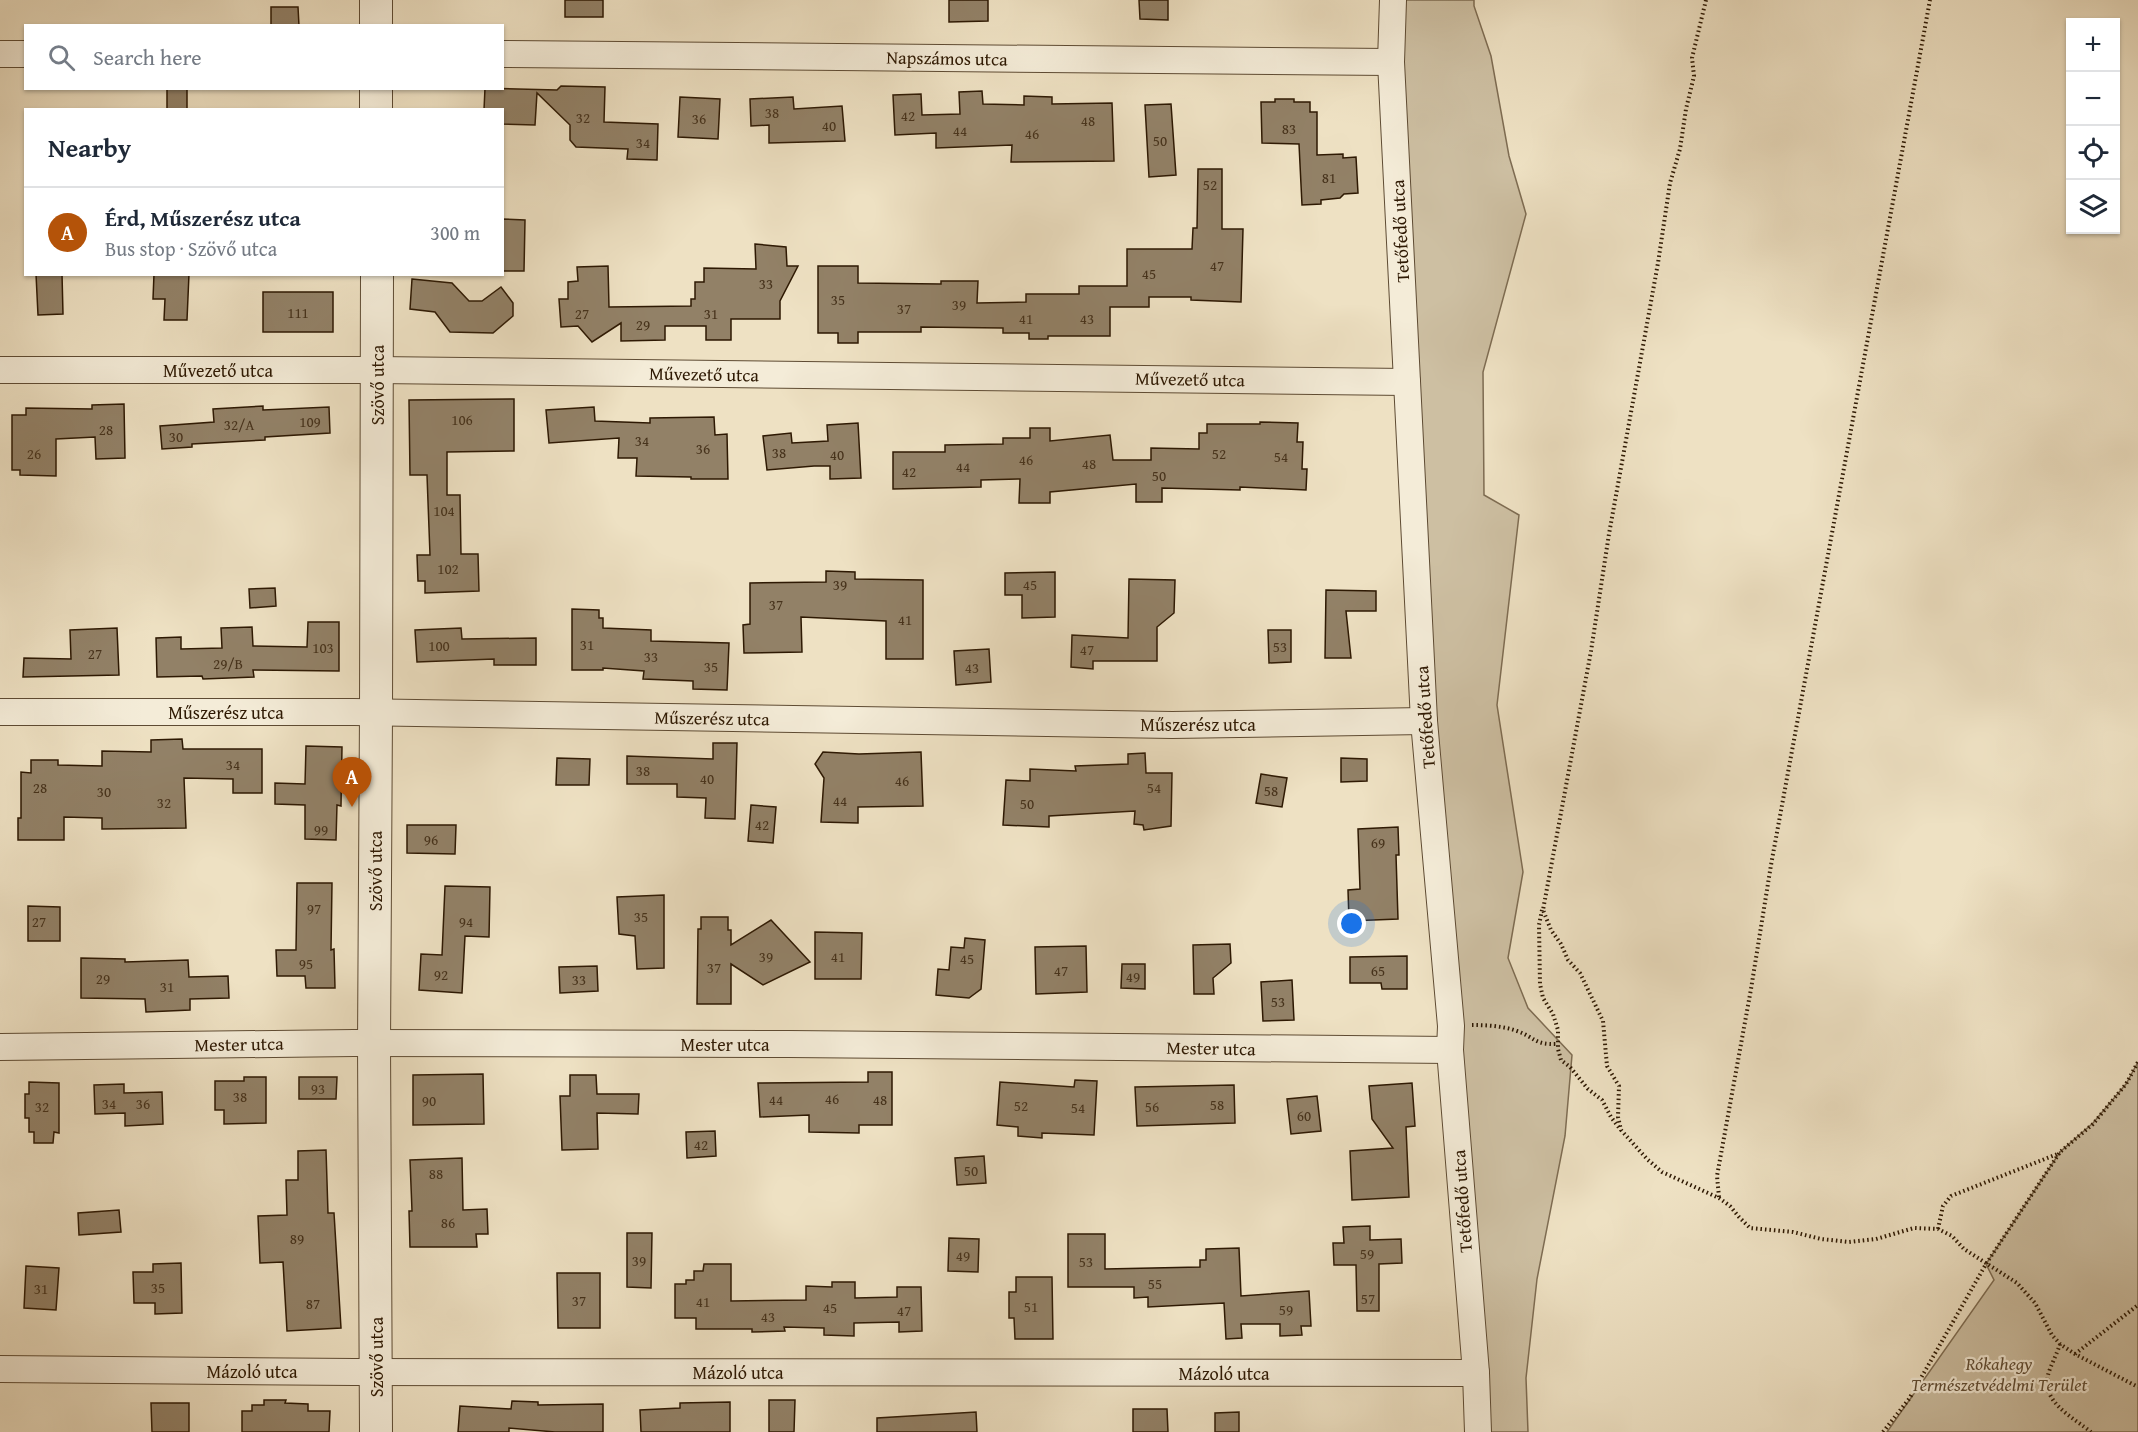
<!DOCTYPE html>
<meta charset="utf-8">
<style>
body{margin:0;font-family:"Gentium Book Plus",serif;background:#f2f2f3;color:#1f2937}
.controls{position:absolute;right:18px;top:18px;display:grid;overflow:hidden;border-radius:0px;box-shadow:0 2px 4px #0004}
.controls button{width:54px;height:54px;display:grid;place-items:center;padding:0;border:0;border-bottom:2px solid #e0e1e3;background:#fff;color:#1f2937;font:30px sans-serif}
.you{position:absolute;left:1352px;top:924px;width:21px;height:21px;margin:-15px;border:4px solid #fff;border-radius:50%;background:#1a73e8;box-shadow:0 0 0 9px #1a73e833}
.badge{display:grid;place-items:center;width:39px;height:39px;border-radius:50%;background:#b45309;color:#fff;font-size:20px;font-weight:700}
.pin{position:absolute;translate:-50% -50px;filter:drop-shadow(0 2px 3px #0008)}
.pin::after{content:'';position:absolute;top:32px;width:21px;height:18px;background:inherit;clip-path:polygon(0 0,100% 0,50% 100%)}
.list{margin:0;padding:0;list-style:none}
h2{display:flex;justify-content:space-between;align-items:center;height:78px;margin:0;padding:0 24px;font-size:26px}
h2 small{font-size:20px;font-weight:400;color:#747a83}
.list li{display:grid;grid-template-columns:39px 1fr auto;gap:18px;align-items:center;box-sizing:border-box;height:90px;padding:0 24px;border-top:2px solid #e0e1e3}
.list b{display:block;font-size:22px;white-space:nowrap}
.list p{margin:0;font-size:20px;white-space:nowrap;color:#747a83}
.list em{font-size:20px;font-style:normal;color:#747a83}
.icon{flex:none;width:33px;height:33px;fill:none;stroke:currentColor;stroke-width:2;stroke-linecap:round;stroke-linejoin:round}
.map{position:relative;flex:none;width:2138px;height:1432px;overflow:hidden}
.search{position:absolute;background:#fff;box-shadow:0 2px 4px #0004;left:24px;top:24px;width:480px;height:66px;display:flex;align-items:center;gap:15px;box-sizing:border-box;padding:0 21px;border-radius:0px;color:#747a83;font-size:22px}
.panel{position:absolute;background:#fff;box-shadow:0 2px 4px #0004;left:24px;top:108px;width:480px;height:168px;border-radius:0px}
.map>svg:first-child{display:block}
.green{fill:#cdbfa2;stroke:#7e6c52;stroke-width:1.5}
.building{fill:#928167;stroke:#2e1903;stroke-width:1.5}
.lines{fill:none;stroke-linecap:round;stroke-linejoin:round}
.minor-casing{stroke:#5e4b33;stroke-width:28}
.tertiary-casing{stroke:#5e4b33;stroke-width:34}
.path{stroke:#2e1903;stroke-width:4;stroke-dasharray:1.5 3;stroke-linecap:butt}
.minor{stroke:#f4ecd8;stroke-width:26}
.tertiary{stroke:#f4ecd8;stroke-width:32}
.labels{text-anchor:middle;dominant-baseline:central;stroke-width:4.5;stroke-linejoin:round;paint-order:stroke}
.number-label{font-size:15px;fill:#47331c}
.street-label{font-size:18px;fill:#2e1903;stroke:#f4ecd8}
.park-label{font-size:18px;font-style:italic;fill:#5e4b33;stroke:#f4ecd8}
</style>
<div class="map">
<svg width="2138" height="1432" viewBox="0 0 2138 1432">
<rect width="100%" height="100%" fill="#eee1c3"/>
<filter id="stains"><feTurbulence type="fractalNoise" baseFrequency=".00333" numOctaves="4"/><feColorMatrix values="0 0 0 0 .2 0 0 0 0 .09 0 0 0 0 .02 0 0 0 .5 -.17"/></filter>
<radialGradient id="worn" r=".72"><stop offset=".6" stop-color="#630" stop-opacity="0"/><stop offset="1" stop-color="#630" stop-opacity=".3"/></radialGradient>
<g class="green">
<path d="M1393,0H1474V6L1491,56L1509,156L1526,214L1483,372L1484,495L1519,515L1497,705L1523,872L1508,958L1528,1008L1572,1055L1565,1136L1537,1279L1526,1378L1528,1432H1478Z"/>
<path d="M2138,1062V1432H1887L1994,1280L1986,1264L2060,1152L2093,1123L2126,1084Z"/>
</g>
<g class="building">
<rect x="565" y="0" width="38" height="17"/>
<path d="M949,0H988V21L949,22Z"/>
<path d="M1139,0H1168V20L1140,19Z"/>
<path d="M271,7H298L299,26H271Z"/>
<path d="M561,86L605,87L604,122L658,124L657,160L627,159L628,149L576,147L570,140V125L537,93L535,125L502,124V110H484L485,88L557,90Z"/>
<rect x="167" y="88" width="20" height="22"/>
<path d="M982,91L983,104L1024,105V96L1052,97V104L1112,103L1114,161L1011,162L1012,145L936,148V133L895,135L893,95L921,94L922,115L960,114L959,92Z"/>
<path d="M680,97L720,99L718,139L678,137Z"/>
<path d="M793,97L794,109L842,106L845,141L769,143V125L751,126L750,99Z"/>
<path d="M1275,99H1294V102H1310V112H1317V155L1343,154V158L1356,157L1358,193L1344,194L1340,198L1321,200V204L1302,205L1299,144L1262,143L1261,102H1275Z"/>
<path d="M1171,104L1176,175L1149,177L1145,105Z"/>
<path d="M1198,169H1222V229H1243L1241,302L1191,300V297H1149V307H1110V336H1048V339H1029V333H1003V328L921,327V332H858V343H838V333H818V266H858V283L941,284V281H978L977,303L1026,302V294H1079V286H1127V249H1192L1193,228H1197Z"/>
<path d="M502,219L525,220L524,271H502Z"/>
<path d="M755,244L786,247L787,266H798L780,301V319H731V340H706V326H665V340L621,341V323L592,342L578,326L561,327L559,299H568V282L578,281L577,267L608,266L609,307L691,306V299H695V282H704V268L756,269Z"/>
<path d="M36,274H62L63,314L38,315Z"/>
<path d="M154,274H189L187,320H164L165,299H153Z"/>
<path d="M412,279L452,283L469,301H482L501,287L513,303V316L493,333L450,332L435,312L410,309Z"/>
<rect x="263" y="292" width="70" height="40"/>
<path d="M514,399V451L447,452V495H460L461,554H478L479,591L425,593V581H418L417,555H430L427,475H410L409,400Z"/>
<path d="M124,404L125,458L96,459L95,437L56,439V476L20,475V470H12V415H26V408L92,409V405Z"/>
<path d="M263,406V410L329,407L330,433L265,437V440L192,444V447L162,449L160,426L214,422L213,409Z"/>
<path d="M594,407L595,421L650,423V418L714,417L715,435L727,434L728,479H691V477L636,476L637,458H618L619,438L549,443L546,410Z"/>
<path d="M1260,422L1298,423L1297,442H1303L1302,469H1307L1306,490L1240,487V490L1162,488V502H1136V484L1050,492V503H1019L1020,479L981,480V487L893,489V452H945V445L1003,444V438H1030V428H1050V441L1110,435L1113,460H1151V448L1199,449V433H1207V424H1260Z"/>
<path d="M858,423L861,478L830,479V466H814L767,470L763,436L791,433L792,443L828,441L827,425Z"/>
<path d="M826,571L855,572V579L923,580V659H886V621L801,617L802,652L744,653L743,625L750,624V583L826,582Z"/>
<path d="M1055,572V617L1022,618V595H1005V573Z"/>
<path d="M1129,579L1175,580L1174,613L1157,627V661H1093V669L1071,667L1072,635L1128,638Z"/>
<path d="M275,588L276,606L250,608L249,589Z"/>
<path d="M1326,590L1376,591V611H1346L1351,658H1325Z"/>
<path d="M572,609L599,610V618H603V628L651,630V641L729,643L727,690L693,689V681L643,679L644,671L603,668V670H572Z"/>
<path d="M308,622H339V671L253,670L254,677L203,679L202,676L157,677L156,638L181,637V649L222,648L221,628L252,627L253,646L307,647Z"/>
<path d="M117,628L119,675L23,677L24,658L71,659L70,630Z"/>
<path d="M461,628L462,639L536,638V665H494V659L417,662L415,630Z"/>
<path d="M1268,630H1291V662L1269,663Z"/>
<path d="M989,649L991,682L956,685L954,651Z"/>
<path d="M182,739L183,749H262V793H233V779L184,778L186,828L102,829V818L64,817V840H18V818H21V772L31,773V760H58V765L102,766V751L151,752V740Z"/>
<path d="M713,743H737L735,819L705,818L706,798L677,797V784H627V756L713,759Z"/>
<path d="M306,746L342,747L341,806L337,805L336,840L305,839V805L275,804V783L305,784Z"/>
<path d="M823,752L859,754L921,752L923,806L858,807V823L821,822L824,778L815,764Z"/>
<path d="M1145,753L1146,773H1172L1171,826L1144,830L1143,825L1134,824L1135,811L1049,816V827L1003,825L1006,780L1030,781V769L1076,771L1075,766L1128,764V754Z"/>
<path d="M557,758L590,759L589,785H556Z"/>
<path d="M1341,758L1367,759V781L1341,782Z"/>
<path d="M1261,774L1287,778L1282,807L1256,803Z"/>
<path d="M751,805L776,807L773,843L748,841Z"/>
<path d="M407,825H456L455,854L407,853Z"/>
<path d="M1398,827L1399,855H1396L1398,919L1349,921L1348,890L1360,889L1358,829Z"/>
<path d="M297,883H332L331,950L334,949L335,988H306L305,976H277L276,950H296Z"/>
<path d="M445,886L490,887L489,937L465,936L462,993L419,990L421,954L442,955Z"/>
<path d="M664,895V968L637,969L635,936L619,934L617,897Z"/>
<path d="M28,906L60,907V941H28Z"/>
<path d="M701,917H728V930H731V945L771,920L810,962L763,985L731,964V1004H697L698,929H701Z"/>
<path d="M815,932L862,933L861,979H815Z"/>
<path d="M965,938L985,940L981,989L969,998L936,995L938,969L949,970L951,947L964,948Z"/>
<path d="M1230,944L1231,963L1213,978L1214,994H1194L1193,945Z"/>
<path d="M1086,946L1087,992L1036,994L1035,947Z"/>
<path d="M1407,956V989H1382L1381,983H1350V957Z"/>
<path d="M81,958L125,959V962L188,960L189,977L228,976L229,998L190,999V1010L146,1012L145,999L81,998Z"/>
<path d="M1122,964H1145V989L1121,988Z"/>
<path d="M597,966L598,991L560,993L559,967Z"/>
<path d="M1292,980L1294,1020L1263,1021L1261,982Z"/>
<path d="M868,1072H892V1125H859V1133L809,1132V1115L760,1117L758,1083L868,1082Z"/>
<path d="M483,1074L484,1124L413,1125V1075Z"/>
<path d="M570,1075H596L597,1094H639L638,1114L597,1113L598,1149L562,1150L560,1096H570Z"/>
<path d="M244,1077H266V1123L224,1124V1110H215V1081H244Z"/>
<path d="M299,1077H337L336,1099H299Z"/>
<path d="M1075,1080L1097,1081L1094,1135L1042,1133V1138L1018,1136V1127L997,1125L1000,1082L1074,1087Z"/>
<path d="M29,1082L59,1083V1133L54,1132L53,1143H34V1132H29V1118H25V1094H29Z"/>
<path d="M1412,1083L1415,1126L1406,1127L1409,1197L1352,1200L1350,1151L1393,1148L1372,1119L1369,1086Z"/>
<path d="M124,1084V1093L162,1092L163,1124L125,1126V1113L95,1114L94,1085Z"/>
<path d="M1234,1085L1235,1123L1137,1126L1135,1087Z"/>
<path d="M1317,1096L1321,1131L1291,1134L1287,1099Z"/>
<path d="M715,1131L716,1156L687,1158L686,1132Z"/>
<path d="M326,1150L328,1213H334L341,1328L287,1331L283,1262L260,1263L258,1216L287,1215L286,1180H298V1151Z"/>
<path d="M984,1156L986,1183L957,1185L955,1158Z"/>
<path d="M462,1158L463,1210L487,1209L488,1234H476L477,1247H410L409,1211H412L410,1160Z"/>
<path d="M119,1210L121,1232L79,1235L78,1213Z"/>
<path d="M1370,1226V1240L1401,1239L1402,1263L1379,1264V1311H1357L1356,1265H1334L1333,1243H1344L1343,1227Z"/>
<path d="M627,1233H652L651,1288L627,1287Z"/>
<path d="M1068,1234H1105V1269L1200,1267V1260H1206V1249L1239,1248L1241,1296L1309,1291L1311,1326H1301L1302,1335L1280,1336V1324H1241L1242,1338L1226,1339L1224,1303L1148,1307V1297L1134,1298V1287H1068Z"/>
<path d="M949,1238L979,1239L978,1272L948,1271Z"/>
<path d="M181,1263L182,1313L155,1314V1303H134L133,1272H153V1264Z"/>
<path d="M704,1264H731V1301L806,1300V1286L832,1287V1282H855V1298L897,1297V1287H921L922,1331L899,1332V1322L854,1323V1336L824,1335V1328L784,1327L785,1331L752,1332V1329H696V1318H675V1284H686V1280H694V1271H703Z"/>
<path d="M26,1266L59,1268L56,1310L24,1308Z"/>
<path d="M557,1273H600V1328H558Z"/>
<path d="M1016,1277H1052L1053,1339H1015L1014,1318H1009V1292H1016Z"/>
<path d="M264,1400H286L285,1403L308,1404V1411H330L329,1432H242V1411H252V1405H264Z"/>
<path d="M769,1400H795L794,1432H769Z"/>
<path d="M512,1401L538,1402V1405L603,1404V1432H555L509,1428V1432H458L460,1406L511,1409Z"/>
<path d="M730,1402V1432H641L640,1410L680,1408V1403Z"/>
<path d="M151,1403H189V1432H152Z"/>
<path d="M1133,1409H1167L1168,1432H1133Z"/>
<path d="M976,1412L977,1432H877V1418Z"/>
<path d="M1239,1412V1432H1215V1413Z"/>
</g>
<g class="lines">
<defs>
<g id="minor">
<path d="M1393,0L1391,62L1424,721L1451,1026L1450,1050L1476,1373L1478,1432"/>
<path d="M0,54H26"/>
<path d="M502,54L1391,62"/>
<path d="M0,370H377L1407,382"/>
<path d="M0,712H354L1172,725L1424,721"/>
<path d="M0,1047L354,1043L789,1044L1450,1050"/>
<path d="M0,1369L355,1372L1476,1373"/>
</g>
<g id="tertiary">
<path d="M376,0V26"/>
<path d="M376,88V110"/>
<path d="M376,1432L374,1044L376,713L377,274"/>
</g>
</defs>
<use href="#minor" class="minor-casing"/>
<use href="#tertiary" class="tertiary-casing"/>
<g class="path">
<path d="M1706,0L1692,58L1694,76L1686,109L1680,149L1670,183L1658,263L1609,534L1591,651L1543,910L1551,930L1561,944L1568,960L1580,973L1603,1021L1607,1066L1619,1086L1618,1117L1621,1130L1647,1159L1662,1172L1719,1198L1730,1206L1739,1217L1750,1228L1793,1232L1821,1239L1849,1242L1876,1239L1914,1228L1938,1229L1952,1236L1964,1249L2017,1283L2035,1303L2052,1335L2060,1344L2075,1354L2138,1387"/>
<path d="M1542,910L1539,925L1540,984L1543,998L1553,1014L1558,1030V1049L1561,1060L1570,1067L1588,1089L1602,1100L1611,1117L1620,1129"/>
<path d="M1472,1025C1487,1025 1503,1026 1517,1031C1536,1038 1534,1045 1558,1044"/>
<path d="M1719,1197L1717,1176L1751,989L1771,865L1930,0"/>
<path d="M1938,1229L1943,1206L1951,1196L2060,1153"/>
<path d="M2060,1344C2057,1354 2050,1367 2048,1375C2041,1402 2074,1418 2091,1432"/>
<path d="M2075,1354L2138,1305"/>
<path d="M1883,1432L1909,1399L1986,1264L2060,1152L2093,1124L2126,1084L2138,1062"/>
</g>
<use href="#minor" class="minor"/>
<use href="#tertiary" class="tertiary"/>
</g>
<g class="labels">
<g class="number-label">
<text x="772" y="112">38</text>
<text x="908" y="115">42</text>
<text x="583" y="117">32</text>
<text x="699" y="118">36</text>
<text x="1088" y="120">48</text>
<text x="829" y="125">40</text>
<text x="1289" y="128">83</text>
<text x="960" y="130">44</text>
<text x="1032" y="133">46</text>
<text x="1160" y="140">50</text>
<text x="643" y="142">34</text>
<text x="1329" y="177">81</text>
<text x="1210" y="184">52</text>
<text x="1217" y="265">47</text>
<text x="1149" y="273">45</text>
<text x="766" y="283">33</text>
<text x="838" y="299">35</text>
<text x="959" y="304">39</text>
<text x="904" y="308">37</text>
<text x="298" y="312">111</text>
<text x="582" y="313">27</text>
<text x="711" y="313">31</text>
<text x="1026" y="318">41</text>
<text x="1087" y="318">43</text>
<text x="643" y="324">29</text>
<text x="462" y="419">106</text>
<text x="310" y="421">109</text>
<text x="239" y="424">32/A</text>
<text x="106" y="429">28</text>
<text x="176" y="436">30</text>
<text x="642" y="440">34</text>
<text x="703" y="448">36</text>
<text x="779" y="452">38</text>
<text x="34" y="453">26</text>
<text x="1219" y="453">52</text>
<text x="837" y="454">40</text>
<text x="1281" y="456">54</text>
<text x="1026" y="459">46</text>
<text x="1089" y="463">48</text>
<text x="963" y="466">44</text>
<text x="909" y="471">42</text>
<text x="1159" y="475">50</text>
<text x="444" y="510">104</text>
<text x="448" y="568">102</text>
<text x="840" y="584">39</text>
<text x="1030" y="584">45</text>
<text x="776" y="604">37</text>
<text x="905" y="619">41</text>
<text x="587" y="644">31</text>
<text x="439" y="645">100</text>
<text x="1280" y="646">53</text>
<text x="323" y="647">103</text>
<text x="1087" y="649">47</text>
<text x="95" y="653">27</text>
<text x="651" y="656">33</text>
<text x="228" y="663">29/B</text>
<text x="711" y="666">35</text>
<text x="972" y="667">43</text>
<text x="233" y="764">34</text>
<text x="643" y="770">38</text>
<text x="707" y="778">40</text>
<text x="902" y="780">46</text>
<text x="40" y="787">28</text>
<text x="1154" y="787">54</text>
<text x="1271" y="790">58</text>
<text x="104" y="791">30</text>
<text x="840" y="800">44</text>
<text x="164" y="802">32</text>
<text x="1027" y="803">50</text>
<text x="762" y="824">42</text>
<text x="321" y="829">99</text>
<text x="431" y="839">96</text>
<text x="1378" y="842">69</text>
<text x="314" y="908">97</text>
<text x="641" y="916">35</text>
<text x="39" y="921">27</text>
<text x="466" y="921">94</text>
<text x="766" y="956">39</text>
<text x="838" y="956">41</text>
<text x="967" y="958">45</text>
<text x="306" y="963">95</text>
<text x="714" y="967">37</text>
<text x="1061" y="970">47</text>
<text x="1378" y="970">65</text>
<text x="441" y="974">92</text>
<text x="1133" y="976">49</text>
<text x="103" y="978">29</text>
<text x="579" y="979">33</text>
<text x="167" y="986">31</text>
<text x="1278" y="1001">53</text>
<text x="318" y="1088">93</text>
<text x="240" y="1096">38</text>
<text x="832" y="1098">46</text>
<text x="776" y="1099">44</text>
<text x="880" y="1099">48</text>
<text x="429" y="1100">90</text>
<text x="109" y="1103">34</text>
<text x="143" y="1103">36</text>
<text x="1217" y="1104">58</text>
<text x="1021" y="1105">52</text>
<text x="42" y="1106">32</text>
<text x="1152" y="1106">56</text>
<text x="1078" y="1107">54</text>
<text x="1304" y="1115">60</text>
<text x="701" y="1144">42</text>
<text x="971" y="1170">50</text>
<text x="436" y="1173">88</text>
<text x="448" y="1222">86</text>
<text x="297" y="1238">89</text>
<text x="1367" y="1253">59</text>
<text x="963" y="1255">49</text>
<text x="639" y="1260">39</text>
<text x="1086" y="1261">53</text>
<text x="1155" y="1283">55</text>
<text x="158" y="1287">35</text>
<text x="41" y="1288">31</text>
<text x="1368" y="1298">57</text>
<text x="579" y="1300">37</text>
<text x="703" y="1301">41</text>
<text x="313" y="1303">87</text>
<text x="1031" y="1306">51</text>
<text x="830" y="1307">45</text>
<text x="1286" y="1309">59</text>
<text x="904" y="1310">47</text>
<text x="768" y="1316">43</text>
</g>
<g class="street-label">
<text transform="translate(947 58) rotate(1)">Napszámos utca</text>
<text transform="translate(1400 231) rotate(-93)">Tetőfedő utca</text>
<text x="218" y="370">Művezető utca</text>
<text transform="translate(704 374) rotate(1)">Művezető utca</text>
<text transform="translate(1190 379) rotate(1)">Művezető utca</text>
<text transform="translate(377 385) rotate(-90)">Szövő utca</text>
<text x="226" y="712">Műszerész utca</text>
<text transform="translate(1425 717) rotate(-94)">Tetőfedő utca</text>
<text transform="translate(712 718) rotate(1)">Műszerész utca</text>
<text x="1198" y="724">Műszerész utca</text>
<text transform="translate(375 871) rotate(-90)">Szövő utca</text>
<text transform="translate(239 1044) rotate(-1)">Mester utca</text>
<text x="725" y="1044">Mester utca</text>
<text transform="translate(1211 1048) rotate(1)">Mester utca</text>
<text transform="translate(1462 1201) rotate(-94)">Tetőfedő utca</text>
<text transform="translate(376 1357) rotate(-90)">Szövő utca</text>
<text x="252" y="1371">Mázoló utca</text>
<text x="738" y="1372">Mázoló utca</text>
<text x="1224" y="1373">Mázoló utca</text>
</g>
<g class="park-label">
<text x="1999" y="1363">Rókahegy<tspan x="1999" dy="21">Természetvédelmi Terület</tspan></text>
</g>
</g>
<rect width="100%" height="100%" filter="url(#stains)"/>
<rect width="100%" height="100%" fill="url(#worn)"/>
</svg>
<div class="controls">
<button>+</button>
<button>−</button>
<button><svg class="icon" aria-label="locate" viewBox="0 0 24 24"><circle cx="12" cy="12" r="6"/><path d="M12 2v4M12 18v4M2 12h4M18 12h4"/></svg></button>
<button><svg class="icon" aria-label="layers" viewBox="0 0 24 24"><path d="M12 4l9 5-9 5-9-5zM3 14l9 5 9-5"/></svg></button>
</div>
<div class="you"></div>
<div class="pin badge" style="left:352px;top:807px">A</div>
<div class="search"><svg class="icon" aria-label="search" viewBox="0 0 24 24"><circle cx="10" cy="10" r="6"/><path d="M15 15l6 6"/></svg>Search here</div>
<section class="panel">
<h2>Nearby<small></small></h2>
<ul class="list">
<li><span class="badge">A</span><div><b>Érd, Műszerész utca</b><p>Bus stop · Szövő utca</p></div><em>300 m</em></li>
</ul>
</section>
</div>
